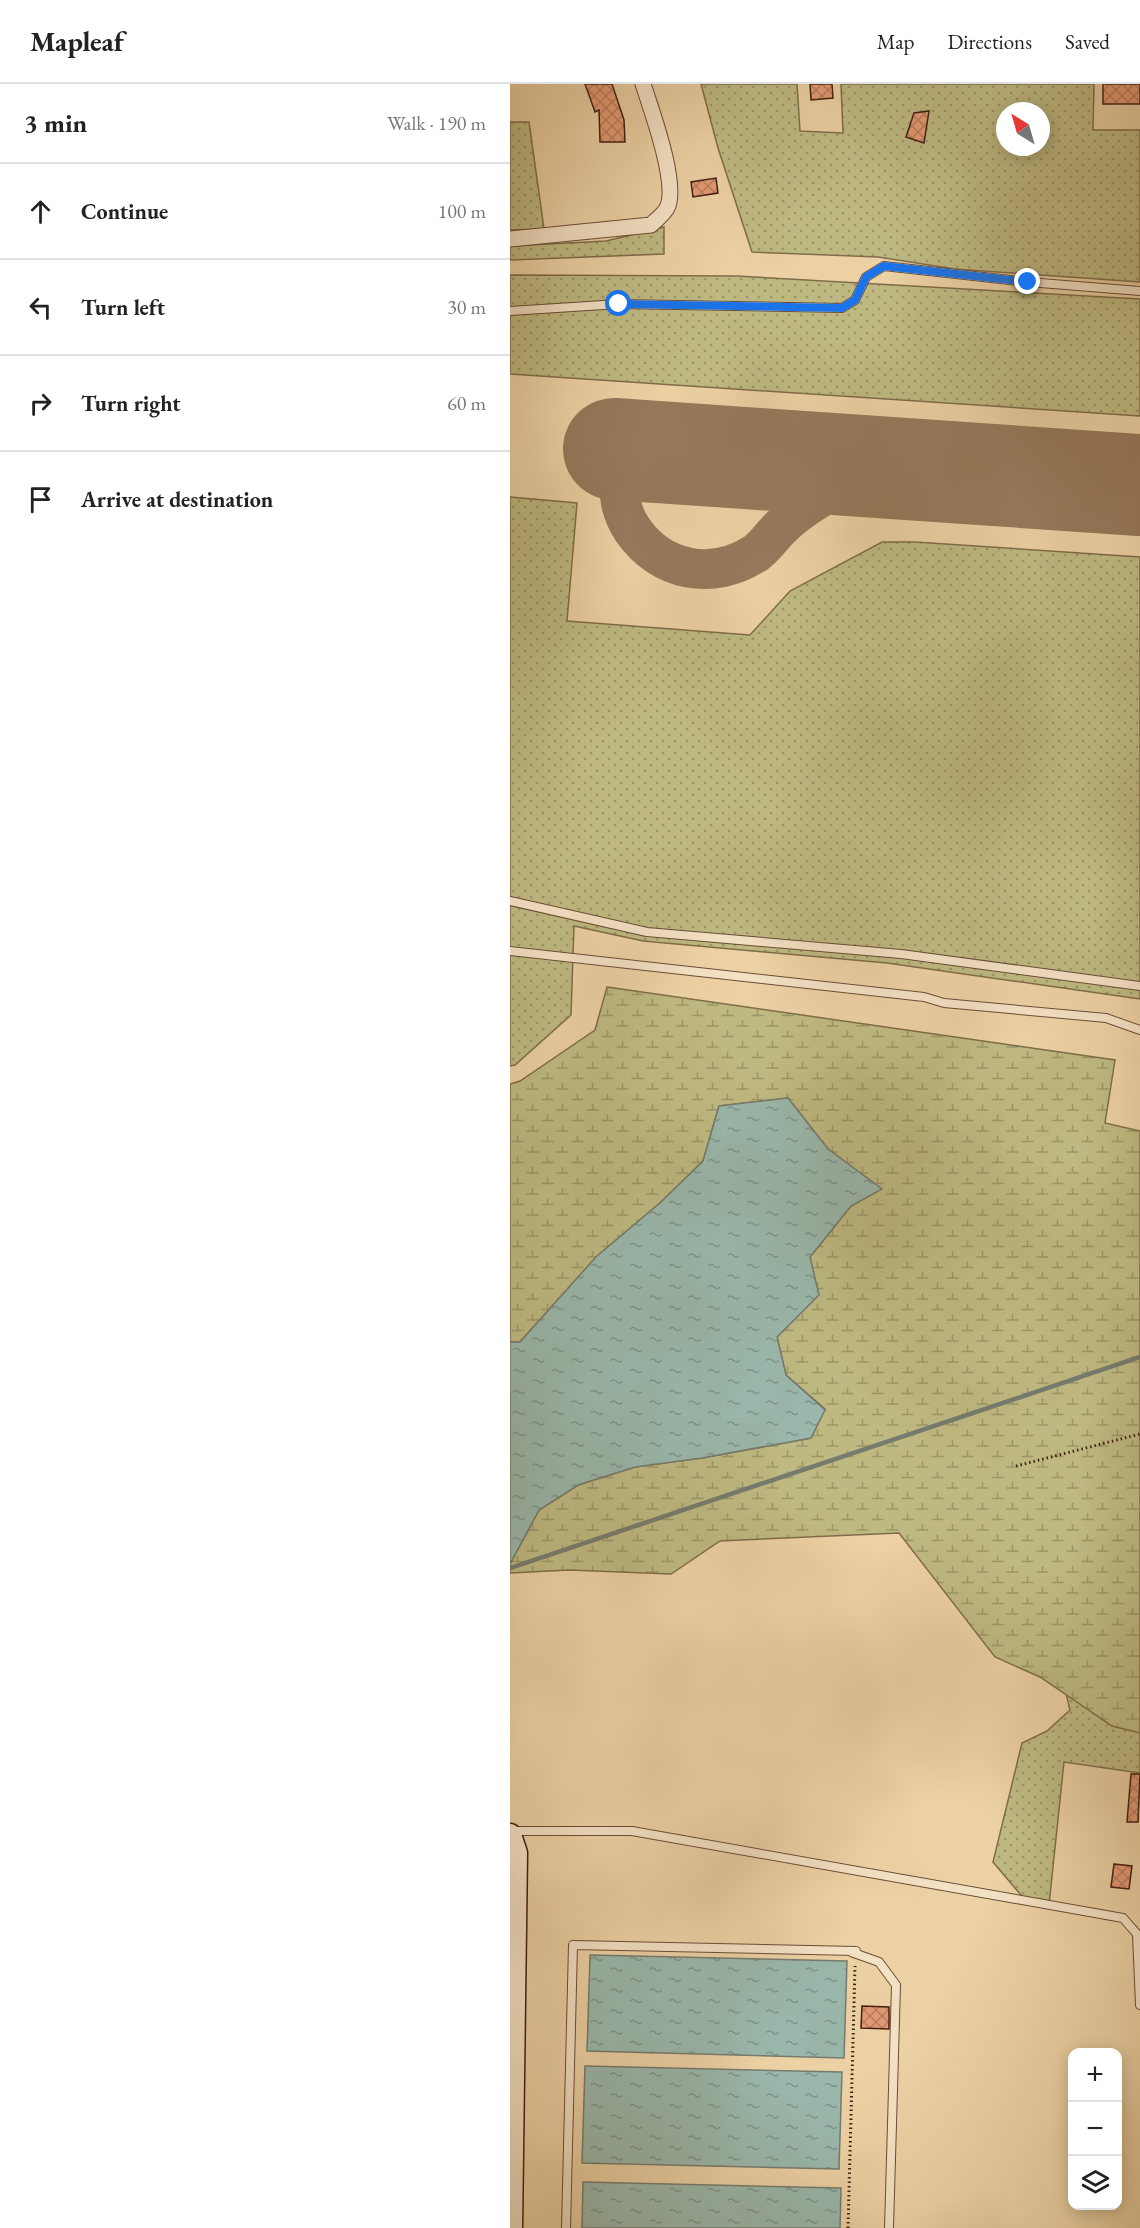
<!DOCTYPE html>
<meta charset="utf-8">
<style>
body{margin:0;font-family:"EB Garamond",serif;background:#f2f2f2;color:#222}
.controls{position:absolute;right:18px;bottom:18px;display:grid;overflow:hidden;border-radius:12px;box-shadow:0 3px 15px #0003}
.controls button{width:54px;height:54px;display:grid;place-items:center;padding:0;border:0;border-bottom:2px solid #e0e0e0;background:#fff;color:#222;font:30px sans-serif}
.compass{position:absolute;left:486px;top:18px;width:54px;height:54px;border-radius:50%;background:#fff;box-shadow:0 3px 15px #0003;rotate:323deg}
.stop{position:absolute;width:18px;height:18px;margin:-14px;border:4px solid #1a73e8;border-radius:50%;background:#fff}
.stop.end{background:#1a73e8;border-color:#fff;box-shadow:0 2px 6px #0008}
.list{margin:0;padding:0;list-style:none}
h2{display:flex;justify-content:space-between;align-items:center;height:78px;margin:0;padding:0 24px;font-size:26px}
h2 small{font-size:20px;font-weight:400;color:#767676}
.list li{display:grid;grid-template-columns:39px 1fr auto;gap:18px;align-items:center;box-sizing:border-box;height:96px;padding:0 24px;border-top:2px solid #e0e0e0}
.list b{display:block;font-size:22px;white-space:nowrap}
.list em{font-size:20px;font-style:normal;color:#767676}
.icon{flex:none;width:33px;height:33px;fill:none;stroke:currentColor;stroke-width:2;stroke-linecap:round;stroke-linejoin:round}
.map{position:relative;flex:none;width:630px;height:2144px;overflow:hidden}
header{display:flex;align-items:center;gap:36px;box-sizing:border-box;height:84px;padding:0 30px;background:#fff;border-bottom:2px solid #e0e0e0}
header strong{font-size:28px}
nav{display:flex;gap:33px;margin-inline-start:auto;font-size:21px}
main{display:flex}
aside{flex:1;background:#fff}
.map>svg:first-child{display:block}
.green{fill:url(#green-dots);stroke:#806c4a;stroke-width:1.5;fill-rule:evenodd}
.wetland{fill:url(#wetland-marsh);stroke:#806c4a;stroke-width:1.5}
.water{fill:url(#water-ripples);stroke:#767b6e;stroke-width:1.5}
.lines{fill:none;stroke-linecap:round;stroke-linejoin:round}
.stream{stroke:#767b6e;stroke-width:4.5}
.taxiway{stroke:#97785b;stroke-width:40}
.runway{stroke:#97785b;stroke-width:102}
.building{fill:url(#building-cross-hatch);stroke:#422012;stroke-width:1.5}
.lane-casing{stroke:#6c4c36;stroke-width:10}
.street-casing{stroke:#6c4c36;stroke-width:17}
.secondary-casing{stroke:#422012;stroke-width:25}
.path{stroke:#422012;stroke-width:3;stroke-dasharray:1.5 3;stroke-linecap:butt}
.lane{stroke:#f3e1c4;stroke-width:8}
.street{stroke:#f3e1c4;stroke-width:15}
.secondary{stroke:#f3e1c4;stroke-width:22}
.route{stroke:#1a73e8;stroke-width:8}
</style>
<header>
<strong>Mapleaf</strong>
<nav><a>Map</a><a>Directions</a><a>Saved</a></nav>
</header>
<main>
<aside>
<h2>3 min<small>Walk · 190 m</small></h2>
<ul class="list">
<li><svg class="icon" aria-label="ahead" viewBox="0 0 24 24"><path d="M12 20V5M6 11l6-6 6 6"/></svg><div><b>Continue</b></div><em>100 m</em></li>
<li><svg class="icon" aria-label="left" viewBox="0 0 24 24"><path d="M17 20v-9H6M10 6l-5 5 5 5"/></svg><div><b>Turn left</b></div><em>30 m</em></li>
<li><svg class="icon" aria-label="right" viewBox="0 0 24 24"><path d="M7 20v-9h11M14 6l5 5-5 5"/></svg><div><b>Turn right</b></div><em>60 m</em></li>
<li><svg class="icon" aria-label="arrive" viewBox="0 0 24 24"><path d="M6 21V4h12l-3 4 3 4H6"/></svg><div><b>Arrive at destination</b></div></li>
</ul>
</aside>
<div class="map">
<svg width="630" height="2144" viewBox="0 0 630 2144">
<defs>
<pattern id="green-dots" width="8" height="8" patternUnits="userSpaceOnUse" patternTransform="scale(1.5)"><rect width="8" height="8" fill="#beb981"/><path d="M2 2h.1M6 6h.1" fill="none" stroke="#9c9668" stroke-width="1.8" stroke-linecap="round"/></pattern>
<pattern id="wetland-marsh" width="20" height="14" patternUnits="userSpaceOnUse" patternTransform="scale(1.5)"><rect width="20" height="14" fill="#beb981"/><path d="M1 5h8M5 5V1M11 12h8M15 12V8" fill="none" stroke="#9c9668"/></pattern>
<pattern id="water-ripples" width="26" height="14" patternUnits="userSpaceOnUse" patternTransform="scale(1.5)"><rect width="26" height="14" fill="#99b7ab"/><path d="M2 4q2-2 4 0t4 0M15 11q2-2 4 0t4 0" fill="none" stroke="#7e948a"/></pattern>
<pattern id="building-cross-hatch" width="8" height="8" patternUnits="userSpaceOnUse" patternTransform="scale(1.5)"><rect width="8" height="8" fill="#e39a73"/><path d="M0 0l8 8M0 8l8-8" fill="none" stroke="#ba7d5d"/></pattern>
</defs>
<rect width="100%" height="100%" fill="#ecd1a4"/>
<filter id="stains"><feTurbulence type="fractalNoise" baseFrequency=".00333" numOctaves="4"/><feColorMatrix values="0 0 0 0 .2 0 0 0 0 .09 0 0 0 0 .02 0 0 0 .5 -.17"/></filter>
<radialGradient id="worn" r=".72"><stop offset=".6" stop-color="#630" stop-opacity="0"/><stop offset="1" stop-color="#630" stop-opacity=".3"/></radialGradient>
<g class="green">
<path d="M191,0H287L290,47L333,49L331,0H584L583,46H630V198L445,185L368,173L242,168L208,64ZM495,27H531V63H495Z"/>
<path d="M0,38H19L34,145L0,146Z"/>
<path d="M154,143V170L0,176V162L96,157Z"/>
<path d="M0,191L227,192L630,215V332L0,290Z"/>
<path d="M0,413L67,419L57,537L240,551L280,507L372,458H405L630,473V915L377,879L133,857L64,842L61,931L5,981L0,982Z"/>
<path d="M630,1404V1689L554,1678L539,1821L516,1817L483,1778L512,1659L537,1647L560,1626L545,1564Z"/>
</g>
<path class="wetland" d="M97,903L605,976L595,1039L630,1047V1649L602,1642L530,1593L485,1573L389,1449L210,1457L161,1490L59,1486L0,1489V1480L29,1426L68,1401L125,1383L192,1374L301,1354L315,1325L276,1291L267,1253L308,1211L300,1173L341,1122L371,1105L318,1065L278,1014L209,1022L193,1077L151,1118L86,1173L10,1258H0V1000L10,997L85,946Z"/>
<g class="water">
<path d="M278,1014L318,1065L372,1105L341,1122L300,1173L309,1211L267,1253L276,1291L315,1326L301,1354L192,1374L125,1383L68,1401L29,1426L0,1480V1258H10L86,1173L151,1118L193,1077L209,1022Z"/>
<path d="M80,1871L337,1877L334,1974L77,1967Z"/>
<path d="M75,1982L332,1988L329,2085L72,2079Z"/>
<path d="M73,2098L331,2104L330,2144H72Z"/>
</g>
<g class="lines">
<path class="stream" d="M0,1484L630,1273"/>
<path class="taxiway" d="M421,387C407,386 383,382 370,385C343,392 292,422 272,442C263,450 256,462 246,469C203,497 151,488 122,445C97,407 115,372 134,338L256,349L434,388"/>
<path class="runway" d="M104,365L630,401"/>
</g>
<g class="building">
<path d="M75,0H102L114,36L115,58H90L89,26L85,28Z"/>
<path d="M300,0H322L323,14L301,16Z"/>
<rect x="593" y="0" width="37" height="20"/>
<path d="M419,27L414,59L396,53L404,29Z"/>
<path d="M206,94L208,109L183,113L181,98Z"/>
<path d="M621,1690H630L628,1738H617Z"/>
<path d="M604,1780L622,1782L619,1805L601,1803Z"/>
<path d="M352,1922L379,1923V1945L351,1944Z"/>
</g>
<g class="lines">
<defs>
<g id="lane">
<path d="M0,227L109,220L332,224L345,216L356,193L374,182L518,198L630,207"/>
<path d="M0,817L137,848L391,870L630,902"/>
<path d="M0,867L414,913L434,919L596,934L630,946"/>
<path d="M1,1747H122L613,1834L627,1850L630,1921"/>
<path d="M56,2144L63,1861L346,1867L341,1868L369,1878L386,1901L379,2144"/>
</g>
<path id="street" d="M0,155L141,141C146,136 154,130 157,124C169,101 141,25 133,0"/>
<path id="secondary" d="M0,1751L6,1769L1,2144"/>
</defs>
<use href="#lane" class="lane-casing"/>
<use href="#street" class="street-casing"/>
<use href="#secondary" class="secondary-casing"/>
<g class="path">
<path d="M506,1382L630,1350"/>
<path d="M338,2144L345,1882"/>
</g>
<use href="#lane" class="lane"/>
<use href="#street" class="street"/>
<use href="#secondary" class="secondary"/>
</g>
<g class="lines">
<path class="route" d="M109,220L332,224L345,216L356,193L374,182L518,198"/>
</g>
<rect width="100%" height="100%" filter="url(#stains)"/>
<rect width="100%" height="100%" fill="url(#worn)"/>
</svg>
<div class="controls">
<button>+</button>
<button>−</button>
<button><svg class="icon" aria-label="layers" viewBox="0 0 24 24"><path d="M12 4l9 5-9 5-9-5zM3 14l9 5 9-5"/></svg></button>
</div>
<svg class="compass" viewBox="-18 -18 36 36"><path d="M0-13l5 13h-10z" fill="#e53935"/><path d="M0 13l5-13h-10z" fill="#767676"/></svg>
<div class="stop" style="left:109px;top:220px"></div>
<div class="stop end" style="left:518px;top:198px"></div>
</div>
</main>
